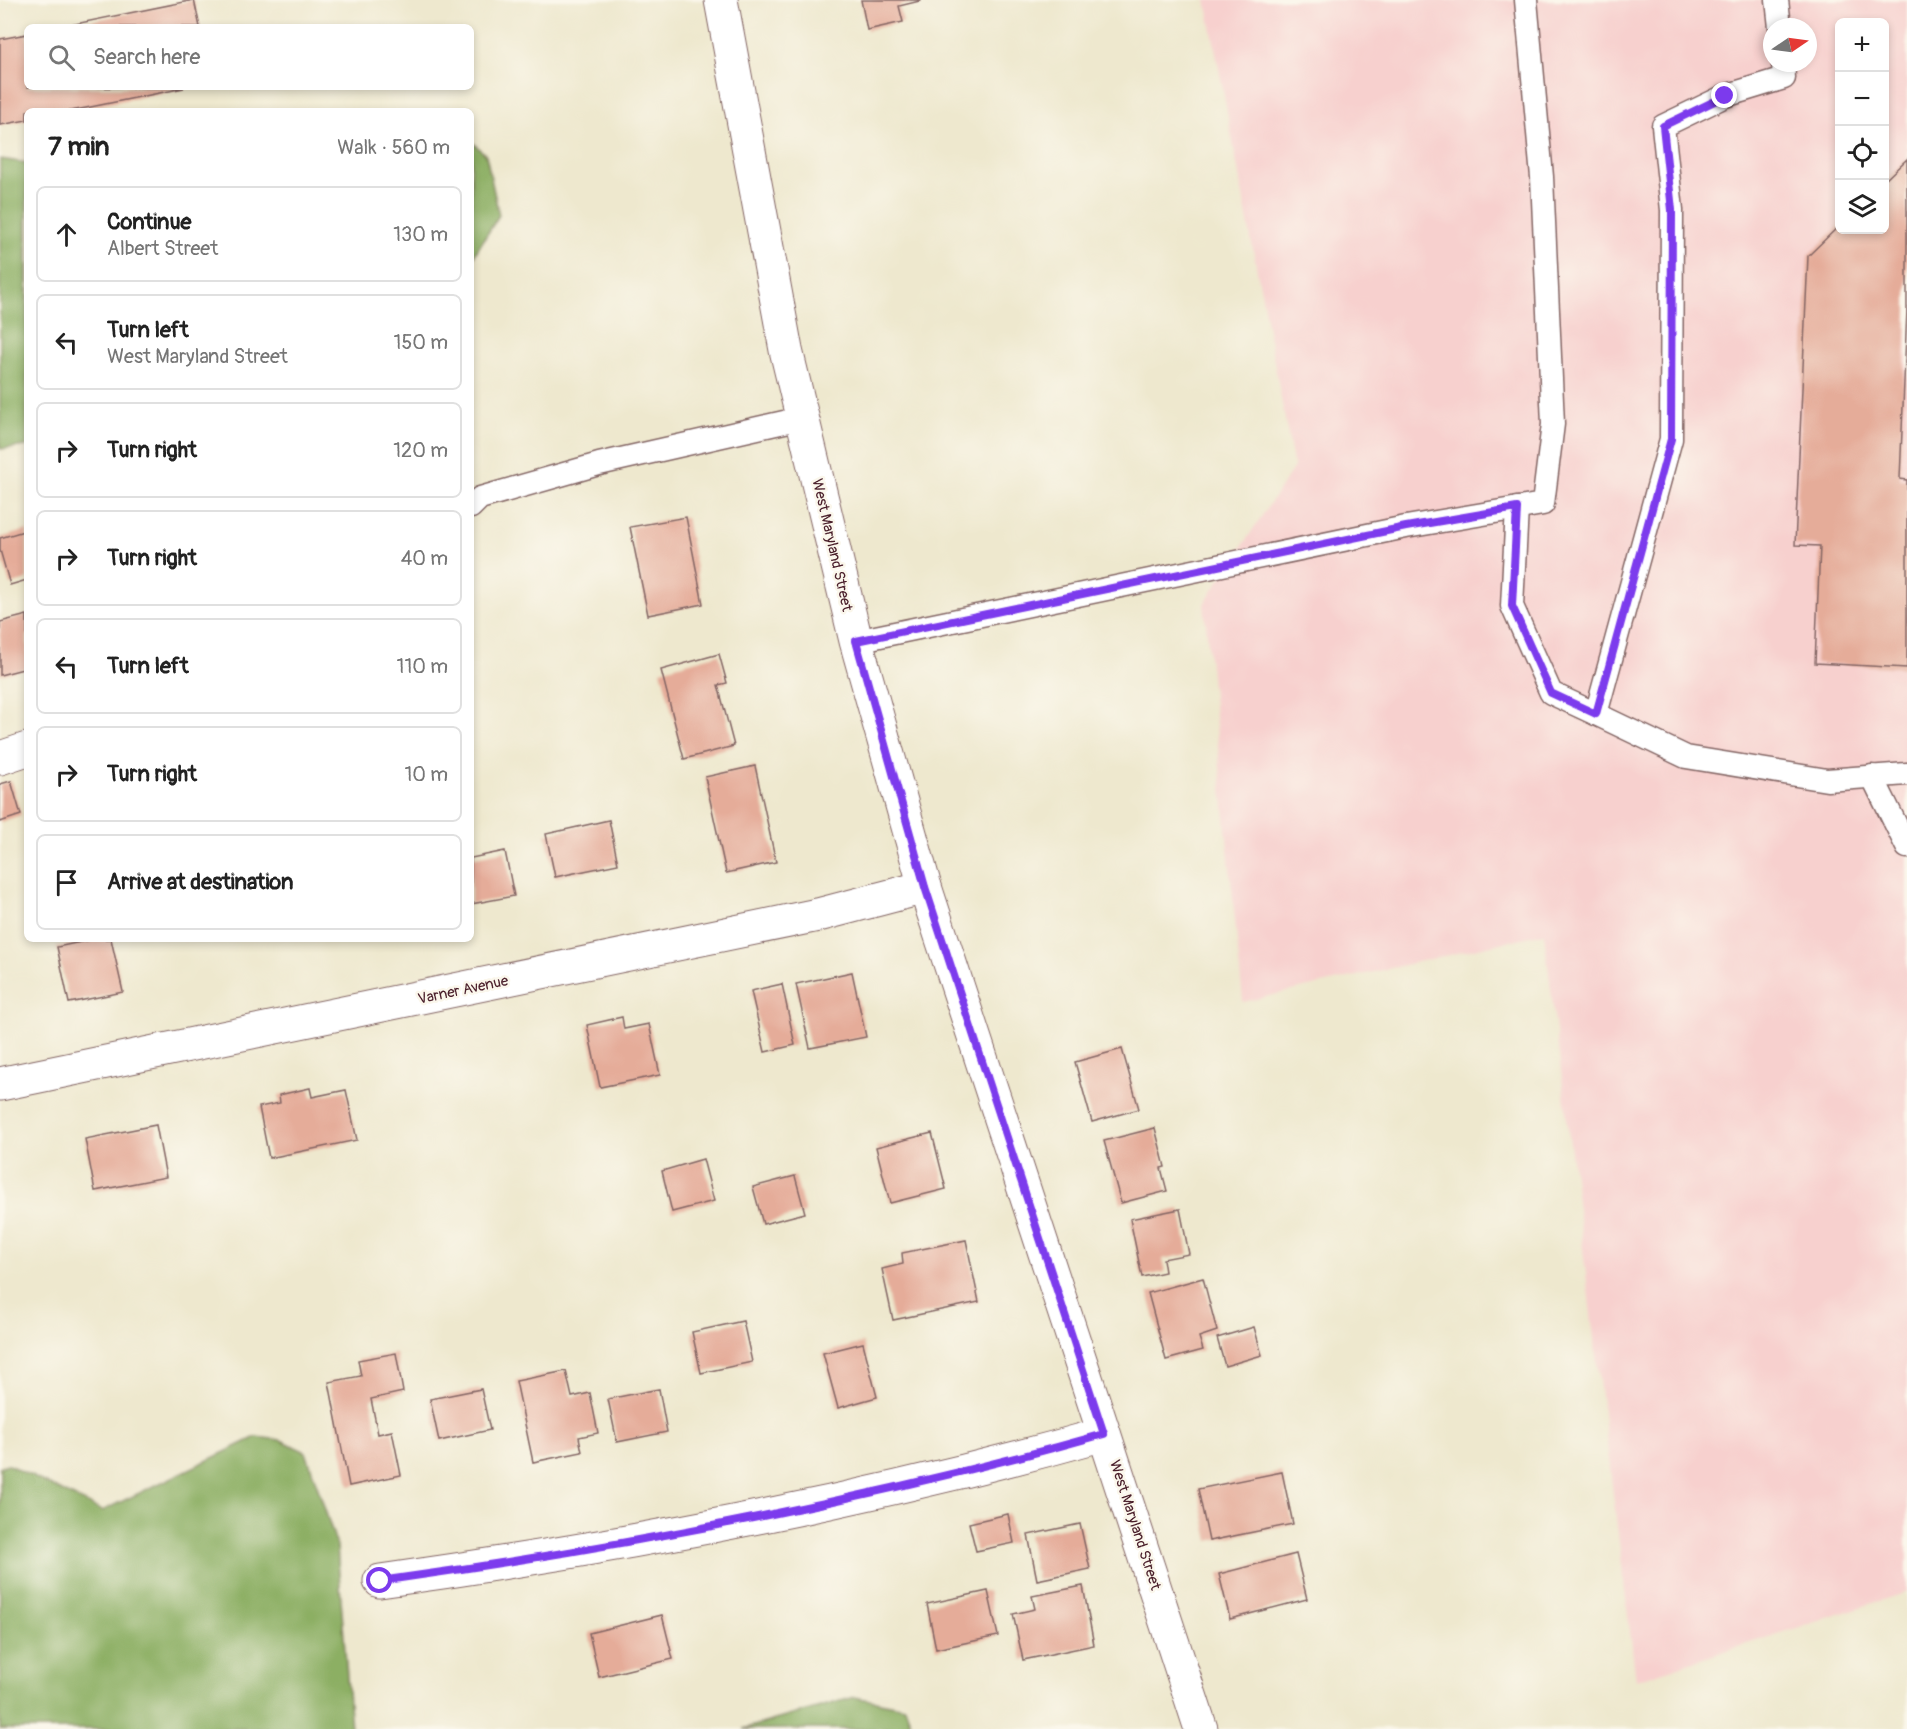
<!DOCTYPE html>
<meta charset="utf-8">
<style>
body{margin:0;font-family:Pangolin,sans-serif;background:#f6f6f6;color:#222}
.controls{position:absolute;right:18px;top:18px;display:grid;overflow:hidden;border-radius:9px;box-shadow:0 3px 9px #0003}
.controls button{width:54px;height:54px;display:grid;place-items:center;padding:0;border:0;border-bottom:2px solid #e0e0e0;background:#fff;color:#222;font:30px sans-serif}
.compass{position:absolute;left:1763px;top:18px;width:54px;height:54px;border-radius:50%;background:#fff;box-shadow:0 3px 9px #0003;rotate:77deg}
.stop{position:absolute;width:18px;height:18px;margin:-14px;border:4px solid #7c3aed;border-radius:50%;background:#fff}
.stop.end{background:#7c3aed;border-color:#fff;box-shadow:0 2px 6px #0008}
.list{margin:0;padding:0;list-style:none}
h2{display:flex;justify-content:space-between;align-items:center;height:78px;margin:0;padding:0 24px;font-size:26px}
h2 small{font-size:20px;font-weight:400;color:#767676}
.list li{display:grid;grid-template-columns:39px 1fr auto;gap:18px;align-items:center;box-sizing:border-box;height:96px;margin:0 12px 12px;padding:0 12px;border:2px solid #e0e0e0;border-radius:9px}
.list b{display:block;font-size:22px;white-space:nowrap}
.list p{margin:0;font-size:20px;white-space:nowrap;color:#767676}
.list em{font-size:20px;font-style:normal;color:#767676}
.icon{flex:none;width:33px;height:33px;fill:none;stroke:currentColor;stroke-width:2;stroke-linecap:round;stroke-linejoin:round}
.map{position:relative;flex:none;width:1907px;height:1729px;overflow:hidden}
.search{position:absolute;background:#fff;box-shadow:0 3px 9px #0003;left:24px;top:24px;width:450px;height:66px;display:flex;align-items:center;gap:15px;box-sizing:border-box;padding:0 21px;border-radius:9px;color:#767676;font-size:22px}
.panel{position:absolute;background:#fff;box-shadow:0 3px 9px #0003;left:24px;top:108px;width:450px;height:834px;border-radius:9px}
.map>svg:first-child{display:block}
.built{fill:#f7d0ce;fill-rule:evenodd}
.forest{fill:#8caf63;stroke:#6b6747;stroke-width:1.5}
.building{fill:#e5ac99}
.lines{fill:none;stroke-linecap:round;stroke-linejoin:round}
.lane-casing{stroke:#836564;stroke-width:25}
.street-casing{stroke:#836564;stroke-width:35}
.lane{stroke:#fff;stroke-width:22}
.street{stroke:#fff;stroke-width:33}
.route{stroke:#7c3aed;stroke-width:8}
.labels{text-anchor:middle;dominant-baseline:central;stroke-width:5;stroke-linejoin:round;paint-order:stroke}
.street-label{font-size:15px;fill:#4a1f2b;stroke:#fbf7ec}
</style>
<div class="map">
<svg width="1907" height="1729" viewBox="0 0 1907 1729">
<rect width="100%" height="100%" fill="#fbf7ec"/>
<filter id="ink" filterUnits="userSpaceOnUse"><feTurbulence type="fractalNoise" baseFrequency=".0167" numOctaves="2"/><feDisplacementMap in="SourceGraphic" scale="12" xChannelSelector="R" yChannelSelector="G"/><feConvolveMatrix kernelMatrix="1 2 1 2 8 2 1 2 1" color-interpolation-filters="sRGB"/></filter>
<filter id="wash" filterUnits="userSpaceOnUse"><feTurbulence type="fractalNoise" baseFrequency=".008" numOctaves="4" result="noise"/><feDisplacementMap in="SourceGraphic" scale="24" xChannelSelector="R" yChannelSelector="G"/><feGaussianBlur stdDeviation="1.35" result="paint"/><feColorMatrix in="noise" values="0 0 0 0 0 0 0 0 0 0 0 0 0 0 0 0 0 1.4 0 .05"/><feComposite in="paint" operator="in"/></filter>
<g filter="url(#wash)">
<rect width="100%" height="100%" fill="#eee8ce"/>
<path class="built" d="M1206,0H1907V1592L1636,1680L1544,933L1243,1002L1204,604L1294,467ZM1840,22H1884V230H1840ZM1772,27H1808V63H1772Z"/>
<g class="forest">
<path d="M471,141L486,155L499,215L471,260Z"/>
<path d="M0,159L27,163V446L0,449Z"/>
<path d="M256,1437L281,1440L306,1452L337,1546L351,1729H0V1467L7,1464L102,1511Z"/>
<path d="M855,1697L905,1707L913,1729H743Z"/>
</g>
<g id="blocks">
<g class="building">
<path d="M194,0L200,27H65V26Z"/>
<path d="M861,0H920V1L899,6L903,22L867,30Z"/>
<path d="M27,34V87L184,88L71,111H27V120L0,125V39Z"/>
<path d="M1907,159V309L1900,479L1907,480V668L1815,663L1820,546L1795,545L1808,256L1840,225V230H1884V181Z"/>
<path d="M686,517L703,604L648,615L630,527Z"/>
<path d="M27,530V580L10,585L0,550V538Z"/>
<path d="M27,615V668L0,675V622Z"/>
<path d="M719,654L727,683L718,685L734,746L684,759L661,670Z"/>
<path d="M755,766L776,862L726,873L705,777Z"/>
<path d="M11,781L21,815L0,822V784Z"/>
<path d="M609,820L618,864L555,877L546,834Z"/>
<path d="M505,851L514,896L471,904V858Z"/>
<path d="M95,939H111L123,992L69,1003L57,947Z"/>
<path d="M852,972L866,1037L810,1048L796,984Z"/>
<path d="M782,984L795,1045L765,1052L751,991Z"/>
<path d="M622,1017L624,1029L649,1024L660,1075L600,1087L587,1025Z"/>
<path d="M1122,1049L1139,1109L1092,1122L1075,1062Z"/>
<path d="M310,1088L312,1097L346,1090L357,1140L269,1158L259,1107L280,1103L279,1095Z"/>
<path d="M156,1125L166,1177L95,1191L85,1139Z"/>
<path d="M1155,1128L1165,1167L1161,1168L1167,1191L1121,1203L1104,1141Z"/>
<path d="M932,1133L946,1189L890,1203L876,1147Z"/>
<path d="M703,1159L714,1201L672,1212L662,1171Z"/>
<path d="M795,1176L805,1213L763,1224L753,1187Z"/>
<path d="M1180,1209L1189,1254L1163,1259L1165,1272L1142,1277L1130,1219Z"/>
<path d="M966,1240L979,1302L893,1320L882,1269L903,1264L902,1253Z"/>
<path d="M1203,1278L1217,1331L1199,1337L1203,1350L1166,1360L1148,1293Z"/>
<path d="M743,1321L752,1362L701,1373L692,1332Z"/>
<path d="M1254,1327L1262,1355L1225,1366L1217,1338Z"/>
<path d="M863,1343L877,1397L838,1408L823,1353Z"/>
<path d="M396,1353L403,1392L371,1399L378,1434L392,1431L401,1475L349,1486L329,1382L361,1376L358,1360Z"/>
<path d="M566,1371L572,1397L590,1393L598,1433L579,1437L582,1452L533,1462L516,1381Z"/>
<path d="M481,1389L490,1430L439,1441L430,1399Z"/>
<path d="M659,1389L667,1432L617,1442L608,1399Z"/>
<path d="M1282,1472L1293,1524L1209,1541L1198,1489Z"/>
<path d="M1008,1514L1014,1543L976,1551L969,1523Z"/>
<path d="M1080,1524L1090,1569L1037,1580L1028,1535Z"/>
<path d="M1296,1554L1307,1599L1230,1619L1219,1574Z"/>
<path d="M1083,1586L1094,1645L1023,1660L1013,1614L1035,1609L1032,1596Z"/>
<path d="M988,1591L998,1636L936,1649L927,1604Z"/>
<path d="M662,1615L673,1659L599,1677L589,1633Z"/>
</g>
</g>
</g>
<g filter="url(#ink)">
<use href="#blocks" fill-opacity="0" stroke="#836564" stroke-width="1.5"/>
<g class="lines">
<defs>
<g id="lane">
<path d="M1777,0L1780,27"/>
<path d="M1783,63L1784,78L1725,96L1663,126L1672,210L1671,439L1596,714L1686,757L1827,780L1907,774"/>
<path d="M471,507L480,498L599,464L802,418"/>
<path d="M1517,508L1512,606L1551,693L1596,714"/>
<path d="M856,641L1406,527L1543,504L1553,424L1542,177L1526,0"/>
<path d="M1872,776L1907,847"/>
</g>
<g id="street">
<path d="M721,0L786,350L856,641L925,887L1201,1729"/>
<path d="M0,758L27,749"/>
<path d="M0,1084L818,915L925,887"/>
<path d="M380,1581C624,1547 867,1501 1104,1434"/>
</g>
</defs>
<use href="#lane" class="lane-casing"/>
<use href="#street" class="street-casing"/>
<use href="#lane" class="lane"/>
<use href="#street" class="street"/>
</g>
</g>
<g class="lines" filter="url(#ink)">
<path class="route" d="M380,1581C624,1547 867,1501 1104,1434L925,887L856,641L1406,527L1517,508L1512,606L1551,693L1596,714L1671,439L1672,210L1663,126L1725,96"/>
</g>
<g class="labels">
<g class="street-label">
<text transform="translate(832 545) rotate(77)">West Maryland Street</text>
<text transform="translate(463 990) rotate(-12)">Varner Avenue</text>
<text transform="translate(1135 1525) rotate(72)">West Maryland Street</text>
</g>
</g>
</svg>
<div class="controls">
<button>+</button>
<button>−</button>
<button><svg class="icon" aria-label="locate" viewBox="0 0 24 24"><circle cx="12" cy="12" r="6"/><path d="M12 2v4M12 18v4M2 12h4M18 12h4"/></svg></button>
<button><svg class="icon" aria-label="layers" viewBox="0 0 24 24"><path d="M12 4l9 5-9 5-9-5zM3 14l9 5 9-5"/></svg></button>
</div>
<svg class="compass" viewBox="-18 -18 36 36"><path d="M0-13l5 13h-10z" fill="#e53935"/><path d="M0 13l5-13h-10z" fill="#767676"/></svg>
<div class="stop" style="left:380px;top:1581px"></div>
<div class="stop end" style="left:1725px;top:96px"></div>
<div class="search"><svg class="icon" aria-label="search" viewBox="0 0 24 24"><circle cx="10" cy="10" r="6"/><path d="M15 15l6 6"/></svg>Search here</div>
<section class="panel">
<h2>7 min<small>Walk · 560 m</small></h2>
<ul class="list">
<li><svg class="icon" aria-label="ahead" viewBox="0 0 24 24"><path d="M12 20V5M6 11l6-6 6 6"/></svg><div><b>Continue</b><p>Albert Street</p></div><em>130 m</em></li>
<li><svg class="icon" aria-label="left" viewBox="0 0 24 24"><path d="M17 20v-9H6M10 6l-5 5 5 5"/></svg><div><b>Turn left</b><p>West Maryland Street</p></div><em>150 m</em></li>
<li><svg class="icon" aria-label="right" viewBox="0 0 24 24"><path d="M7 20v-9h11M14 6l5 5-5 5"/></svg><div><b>Turn right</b></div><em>120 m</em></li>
<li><svg class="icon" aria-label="right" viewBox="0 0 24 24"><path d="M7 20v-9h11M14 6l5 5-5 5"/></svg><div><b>Turn right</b></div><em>40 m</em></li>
<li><svg class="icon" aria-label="left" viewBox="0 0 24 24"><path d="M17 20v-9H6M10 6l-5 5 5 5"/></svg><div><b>Turn left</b></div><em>110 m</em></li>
<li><svg class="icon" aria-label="right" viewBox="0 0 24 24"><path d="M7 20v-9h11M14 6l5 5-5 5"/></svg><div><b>Turn right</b></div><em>10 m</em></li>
<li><svg class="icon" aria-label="arrive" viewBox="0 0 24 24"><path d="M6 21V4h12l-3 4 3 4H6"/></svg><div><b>Arrive at destination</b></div></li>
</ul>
</section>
</div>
